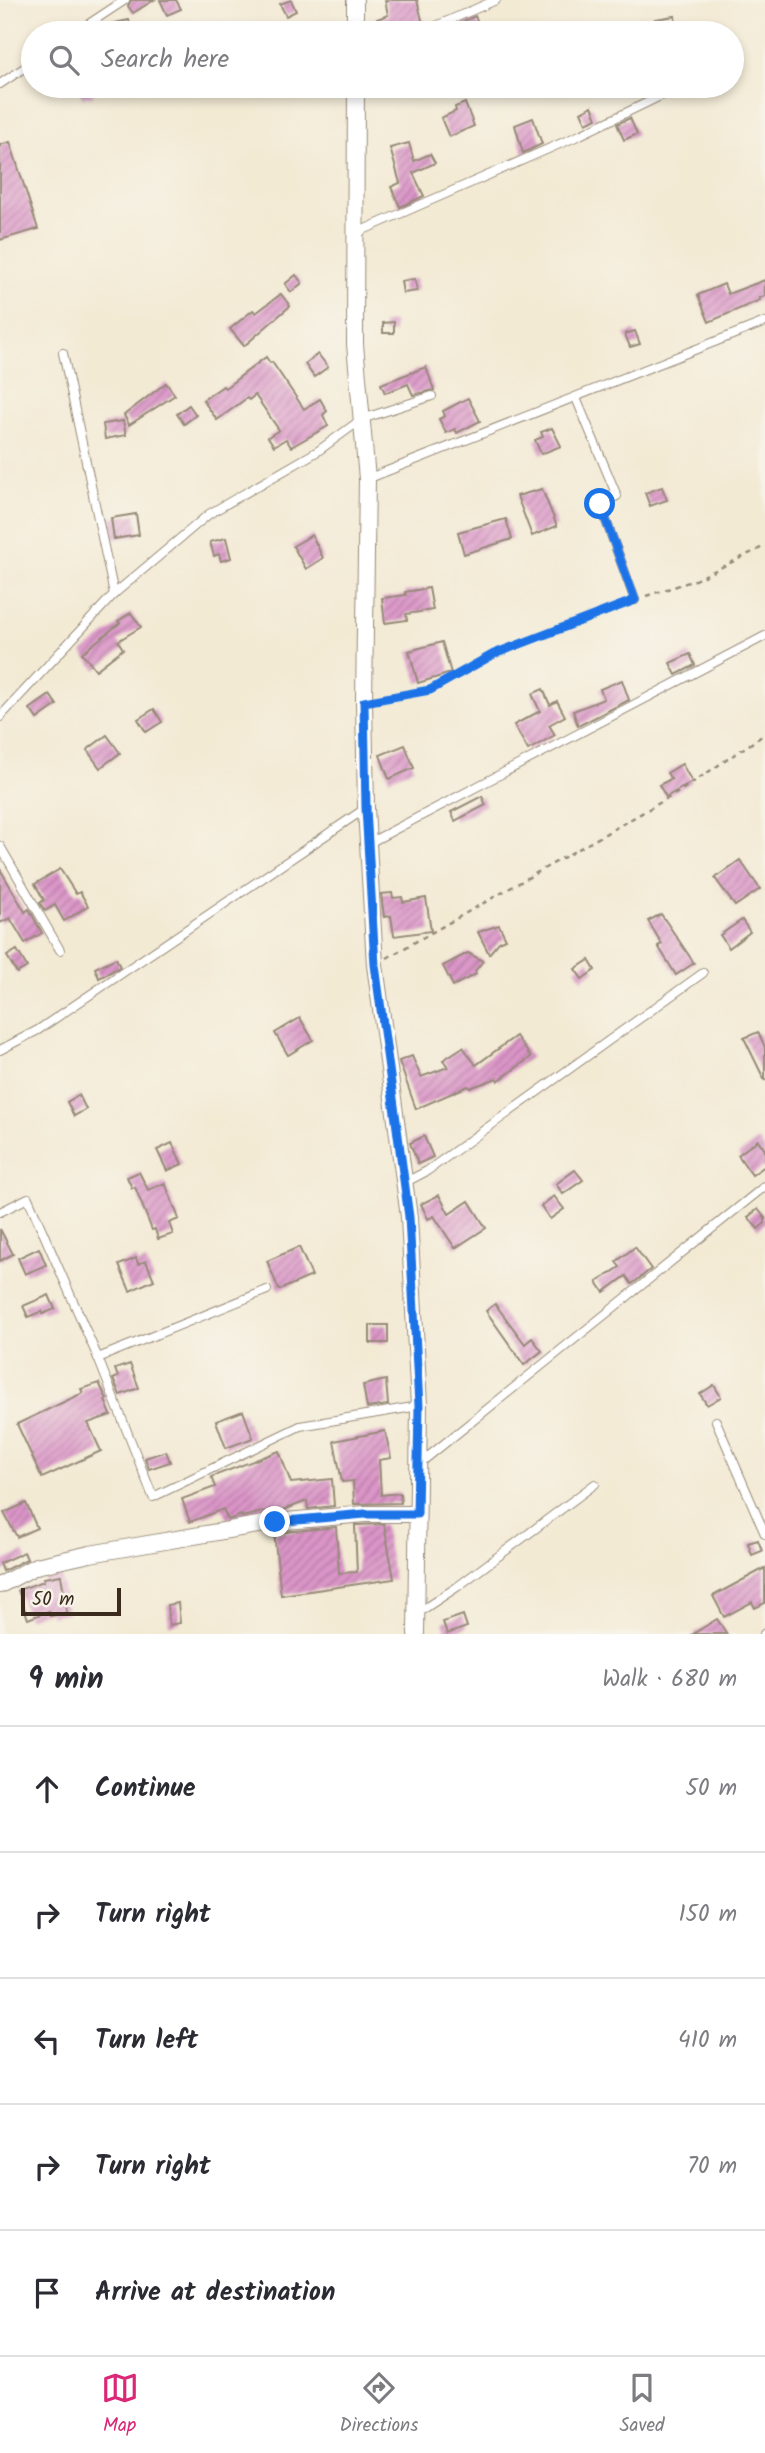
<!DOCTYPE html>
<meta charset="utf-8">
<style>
body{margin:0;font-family:Kalam,sans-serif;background:#f7f7f7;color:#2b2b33}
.scale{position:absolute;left:21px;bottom:18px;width:100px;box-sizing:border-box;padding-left:7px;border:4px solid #3b2a1e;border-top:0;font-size:19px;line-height:24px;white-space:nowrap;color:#3b2a1e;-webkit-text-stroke:5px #f7f3e8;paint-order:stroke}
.stop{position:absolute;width:21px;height:21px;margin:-16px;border:5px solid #1a73e8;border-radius:50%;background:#fff}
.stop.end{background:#1a73e8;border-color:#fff;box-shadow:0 2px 7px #0008}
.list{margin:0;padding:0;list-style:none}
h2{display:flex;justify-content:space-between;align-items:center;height:91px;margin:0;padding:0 28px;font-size:30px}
h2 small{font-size:23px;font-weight:400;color:#7c7c81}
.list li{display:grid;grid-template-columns:46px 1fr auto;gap:21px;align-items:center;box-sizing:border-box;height:126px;padding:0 28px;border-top:2px solid #e1e1e2}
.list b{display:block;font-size:26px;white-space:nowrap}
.list em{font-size:23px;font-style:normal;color:#7c7c81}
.icon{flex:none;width:38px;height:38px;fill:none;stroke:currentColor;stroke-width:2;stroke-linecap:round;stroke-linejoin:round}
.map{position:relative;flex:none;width:765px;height:1634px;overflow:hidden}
.search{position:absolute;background:#fff;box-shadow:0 4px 10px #0003;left:21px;right:21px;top:21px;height:77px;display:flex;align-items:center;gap:18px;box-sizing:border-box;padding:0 24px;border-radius:38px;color:#7c7c81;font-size:26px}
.sheet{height:721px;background:#fff}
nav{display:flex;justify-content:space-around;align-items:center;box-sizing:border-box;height:98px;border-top:2px solid #e1e1e2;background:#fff;font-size:19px;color:#7c7c81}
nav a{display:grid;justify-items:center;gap:4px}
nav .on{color:#db2777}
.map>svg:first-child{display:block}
.building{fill:url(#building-hatch)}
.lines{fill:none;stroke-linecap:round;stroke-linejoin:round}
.service-casing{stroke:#978a79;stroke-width:10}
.minor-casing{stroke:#978a79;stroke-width:18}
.path{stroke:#978a79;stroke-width:2.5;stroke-dasharray:5 5;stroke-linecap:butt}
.service{stroke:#fff;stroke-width:8}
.minor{stroke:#fff;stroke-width:16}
.route{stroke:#1a73e8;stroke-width:9}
</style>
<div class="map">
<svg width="765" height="1634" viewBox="0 0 765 1634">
<defs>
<pattern id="building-hatch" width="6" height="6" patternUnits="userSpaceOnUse" patternTransform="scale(1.75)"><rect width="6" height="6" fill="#db95c8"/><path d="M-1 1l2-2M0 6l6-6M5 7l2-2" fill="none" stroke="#b37aa2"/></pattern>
</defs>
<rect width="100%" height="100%" fill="#f7f3e8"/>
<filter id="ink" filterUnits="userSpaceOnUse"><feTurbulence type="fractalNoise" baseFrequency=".0143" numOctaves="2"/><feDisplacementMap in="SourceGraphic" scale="14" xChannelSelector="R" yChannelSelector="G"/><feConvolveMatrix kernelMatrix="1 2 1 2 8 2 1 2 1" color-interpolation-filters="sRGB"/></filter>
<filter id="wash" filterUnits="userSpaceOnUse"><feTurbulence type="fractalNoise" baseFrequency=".00686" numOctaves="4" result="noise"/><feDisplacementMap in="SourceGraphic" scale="28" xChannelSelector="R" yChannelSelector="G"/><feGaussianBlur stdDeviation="1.57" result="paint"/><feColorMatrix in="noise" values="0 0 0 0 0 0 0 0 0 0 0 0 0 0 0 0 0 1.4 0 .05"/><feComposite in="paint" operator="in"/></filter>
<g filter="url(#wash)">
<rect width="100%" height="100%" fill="#f3ead4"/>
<g id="blocks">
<g class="building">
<path d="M131,0H154L133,13L128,6Z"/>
<path d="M160,0H176L181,9L167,15Z"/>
<path d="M291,0L296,11L286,16L280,4Z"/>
<path d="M385,0H417L423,24L415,29L414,33H369L366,23L388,15Z"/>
<path d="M475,16L482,33H459L456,25Z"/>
<path d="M675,16L677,33H657L655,19Z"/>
<path d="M129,20L132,33H91V30L96,27Z"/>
<path d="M79,86H91L93,96L82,98Z"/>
<path d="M465,103L474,126L449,137L441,118L456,111L455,107Z"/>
<path d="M592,106L597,118L586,123L581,112Z"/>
<path d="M533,118L542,144L523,153L515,125Z"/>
<path d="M630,118L637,134L624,140L617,124Z"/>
<path d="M10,142L38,229L0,240V145Z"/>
<path d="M409,143L414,161L430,154L435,163L413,173L424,196L400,207L391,187L400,183L390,148Z"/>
<path d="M296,275L302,283L291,292L285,284Z"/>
<path d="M415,279L417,291L403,293L401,281Z"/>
<path d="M765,280V296L759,298L760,300L709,322L698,295L724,284L728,294Z"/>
<path d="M281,294L290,306L244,346L230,329L253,310L256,313Z"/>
<path d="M394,322V333H383V323Z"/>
<path d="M635,331L640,344L630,347L625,334Z"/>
<path d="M318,354L328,367L314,377L305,364Z"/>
<path d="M266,357L270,363L272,362L304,409L320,399L327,411L323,415L328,426L291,447L286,439L274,446L268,437L279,430L255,395L249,400L247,398L217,420L203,400L223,386L225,388Z"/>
<path d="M426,367L434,390L413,395L408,384L385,393L381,384Z"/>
<path d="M166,383L175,395L129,425L124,415Z"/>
<path d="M468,398L480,421L457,433L455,429L446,433L439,419L445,416L443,411Z"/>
<path d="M189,405L196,415L184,424L177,414Z"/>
<path d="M123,421L126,435L105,439L103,424Z"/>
<path d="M552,428L561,446L541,454L535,440L543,437L541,432Z"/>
<path d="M662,487L667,500L650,506L645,493Z"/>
<path d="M542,489L557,526L532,536L517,496Z"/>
<path d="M136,514L139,535L114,539L111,518Z"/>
<path d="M506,519L512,539L464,554L458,532Z"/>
<path d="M312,535L323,558L306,569L293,546Z"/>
<path d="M226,538L231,558L221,561L219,554L214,556L210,542Z"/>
<path d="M429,588L433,610L406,614L407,620L385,623L382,598L406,595L405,592Z"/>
<path d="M131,613L141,627L118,641L123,649L96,670L82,653L120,623L118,621Z"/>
<path d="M442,642L451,673L418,683L409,651Z"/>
<path d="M690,654L695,665L676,675L670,663Z"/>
<path d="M622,680L629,700L578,726L573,711L604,699L600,689Z"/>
<path d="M543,689L550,705L557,701L565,716L549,725L555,735L528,750L514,725L540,711L532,694Z"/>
<path d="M50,695L57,705L37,719L30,709Z"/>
<path d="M154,709L162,722L146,732L138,719Z"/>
<path d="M107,735L120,753L100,768L87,750Z"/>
<path d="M405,745L414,768L389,779L380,755Z"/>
<path d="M682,764L692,782L666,797L659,785L671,779L667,773Z"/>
<path d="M482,796L486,805L455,821L451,812Z"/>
<path d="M740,860L760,889L735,906L715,878Z"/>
<path d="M0,869L25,912L29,909L42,933L25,943L10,918L0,923Z"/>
<path d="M60,869L76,894L80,892L88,906L64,921L55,905L45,911L40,903L44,900L35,884Z"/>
<path d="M392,893L393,898L402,897L403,902L426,898L431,931L394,936L391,916L384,917L381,894Z"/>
<path d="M661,914L694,963L676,975L658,946L662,944L648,921Z"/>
<path d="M742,920L750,932L729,948L720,935Z"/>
<path d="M499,925L506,939L499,942L489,954L478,932Z"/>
<path d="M17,950L27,967L17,973L7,956Z"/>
<path d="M468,953L483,961L475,971L476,974L453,986L443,966Z"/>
<path d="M116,958L120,967L99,978L95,968Z"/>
<path d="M589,960L595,970L582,979L575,969Z"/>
<path d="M300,1018L313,1040L288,1055L275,1033Z"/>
<path d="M758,1032L765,1047V1081L744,1038Z"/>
<path d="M516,1036L531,1057L498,1081L497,1078L470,1088L468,1086L416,1109L399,1061L412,1056L421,1077L448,1067L443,1060L463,1047L476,1065Z"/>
<path d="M79,1095L86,1109L74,1116L67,1102Z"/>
<path d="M424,1136L433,1157L418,1164L410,1143Z"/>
<path d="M758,1140L765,1150V1166L752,1175L738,1155Z"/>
<path d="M172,1143L182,1164L167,1171L157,1150Z"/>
<path d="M575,1170L583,1180L563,1194L556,1184Z"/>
<path d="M139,1172L148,1190L165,1183L179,1219L169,1223L173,1234L158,1239L155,1229L152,1230L135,1187L132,1188L127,1177Z"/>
<path d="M439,1195L449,1214L469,1201L486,1228L455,1248L434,1216L428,1219L421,1204Z"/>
<path d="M554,1196L564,1209L550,1219L541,1206Z"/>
<path d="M758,1209L765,1218V1223L758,1229L748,1217Z"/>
<path d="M0,1229L13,1254L0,1261Z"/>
<path d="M299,1247L312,1276L279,1290L267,1261Z"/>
<path d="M635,1247L651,1269L632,1284L626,1276L604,1292L597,1282L620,1267L616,1262Z"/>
<path d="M39,1248L46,1265L25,1274L18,1258Z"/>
<path d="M136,1258L138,1264L146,1261L154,1280L130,1291L119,1265Z"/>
<path d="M49,1295L55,1309L43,1314L42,1311L28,1317L23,1306Z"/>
<path d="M495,1304L525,1344L532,1338L542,1351L524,1365L486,1311Z"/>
<rect x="370" y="1325" width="18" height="18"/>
<path d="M130,1364L139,1388L120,1395L113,1379L118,1377L115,1369Z"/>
<path d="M386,1380L388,1405L367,1408L363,1385Z"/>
<path d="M99,1383L107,1399L105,1400L111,1415L88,1423L101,1451L42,1478L17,1424L83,1393L81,1389Z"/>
<path d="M714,1385L721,1397L707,1405L700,1394Z"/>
<path d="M243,1411L253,1438L226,1448L216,1421Z"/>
<path d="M385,1431L391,1458L379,1460L381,1495L400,1493L401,1503L354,1504L353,1481L342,1482L334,1441Z"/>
<path d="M166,1451L170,1462L149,1469L145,1458Z"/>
<path d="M279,1451L291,1483L332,1479L334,1506L308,1509L307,1501L281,1511L271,1510L242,1517L241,1515L228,1520L223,1509L190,1522L182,1499L215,1487L211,1477Z"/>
<path d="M26,1503L37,1528L17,1537L4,1513Z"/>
<path d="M384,1524L394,1579L281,1595L274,1533L336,1527L339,1573L357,1572L355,1525Z"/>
<path d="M758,1540L762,1551L752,1555L748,1543Z"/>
<path d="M24,1552L27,1559L3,1571L0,1563Z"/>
<path d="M765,1568V1603L755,1608L752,1602L724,1617L713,1596Z"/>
<path d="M61,1575L67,1613L50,1616L49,1611L28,1619L18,1590L44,1581V1578Z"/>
<path d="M178,1603L180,1623L169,1625L167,1605Z"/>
<path d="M463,1615L467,1627L447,1634L443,1622Z"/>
<path d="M717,1619L727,1634H693Z"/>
</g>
</g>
</g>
<g filter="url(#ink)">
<use href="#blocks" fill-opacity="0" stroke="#978a79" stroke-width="2"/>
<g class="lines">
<defs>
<g id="service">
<path d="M75,33L125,0"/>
<path d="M420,33L496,0"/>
<path d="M0,84L33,62"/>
<path d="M354,234L580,135L677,88"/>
<path d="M63,353L114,594"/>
<path d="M576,398L617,496L600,504L635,600"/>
<path d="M367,479L765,322"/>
<path d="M0,717L114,594L209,514L318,451L362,419L432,396"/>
<path d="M369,843L765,636"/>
<path d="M0,846L60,950"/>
<path d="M0,1050L38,1030L366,808"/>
<path d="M404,1183L427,1171L703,973"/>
<path d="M0,1212L28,1198L98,1358L153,1497L300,1426L419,1406"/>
<path d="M98,1358L267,1290"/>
<path d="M716,1421L765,1534"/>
<path d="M419,1464L765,1186"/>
<path d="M416,1614L457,1587L595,1484"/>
<path d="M764,1634L765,1633"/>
</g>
<g id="minor">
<path d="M355,0V33"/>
<path d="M356,86L355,344L367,479L364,702L366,808L375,965L409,1217L419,1406L416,1634"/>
<path d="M0,1585L36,1566L90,1554L275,1522L365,1514H417"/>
</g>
</defs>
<use href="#service" class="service-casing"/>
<use href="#minor" class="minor-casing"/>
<g class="path">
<path d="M646,596L695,580L765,546"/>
<path d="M376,700L430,690L493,654L626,603"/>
<path d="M387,958L677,793L765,734"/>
</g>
<use href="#service" class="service"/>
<use href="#minor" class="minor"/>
</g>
</g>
<g class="lines" filter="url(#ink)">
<path class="route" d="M275,1522L365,1514H417L419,1406L409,1217L375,965L366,808L364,702L430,690L494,654L635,600L600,504"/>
</g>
</svg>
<div class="scale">50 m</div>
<div class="stop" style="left:600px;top:504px"></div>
<div class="stop end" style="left:275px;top:1522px"></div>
<div class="search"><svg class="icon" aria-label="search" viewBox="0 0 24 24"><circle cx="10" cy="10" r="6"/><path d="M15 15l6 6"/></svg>Search here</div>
</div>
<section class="sheet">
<h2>9 min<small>Walk · 680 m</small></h2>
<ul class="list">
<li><svg class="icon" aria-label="ahead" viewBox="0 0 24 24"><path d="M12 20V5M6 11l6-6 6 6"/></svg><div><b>Continue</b></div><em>50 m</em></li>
<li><svg class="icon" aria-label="right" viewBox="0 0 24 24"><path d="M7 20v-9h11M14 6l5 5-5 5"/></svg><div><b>Turn right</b></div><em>150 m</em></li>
<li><svg class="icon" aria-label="left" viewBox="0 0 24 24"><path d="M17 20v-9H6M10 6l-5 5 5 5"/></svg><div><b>Turn left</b></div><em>410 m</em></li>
<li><svg class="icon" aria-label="right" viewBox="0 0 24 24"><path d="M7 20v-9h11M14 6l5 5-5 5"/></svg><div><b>Turn right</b></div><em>70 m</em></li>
<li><svg class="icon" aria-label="arrive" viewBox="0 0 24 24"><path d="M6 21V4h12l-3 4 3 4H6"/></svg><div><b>Arrive at destination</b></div></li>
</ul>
</section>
<nav>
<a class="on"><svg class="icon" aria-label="map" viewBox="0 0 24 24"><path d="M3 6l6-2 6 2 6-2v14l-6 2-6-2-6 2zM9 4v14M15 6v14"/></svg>Map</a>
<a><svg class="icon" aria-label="directions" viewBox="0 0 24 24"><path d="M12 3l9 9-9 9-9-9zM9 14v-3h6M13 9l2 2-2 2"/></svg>Directions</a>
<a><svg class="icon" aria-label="saved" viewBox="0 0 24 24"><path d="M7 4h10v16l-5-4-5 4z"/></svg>Saved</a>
</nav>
